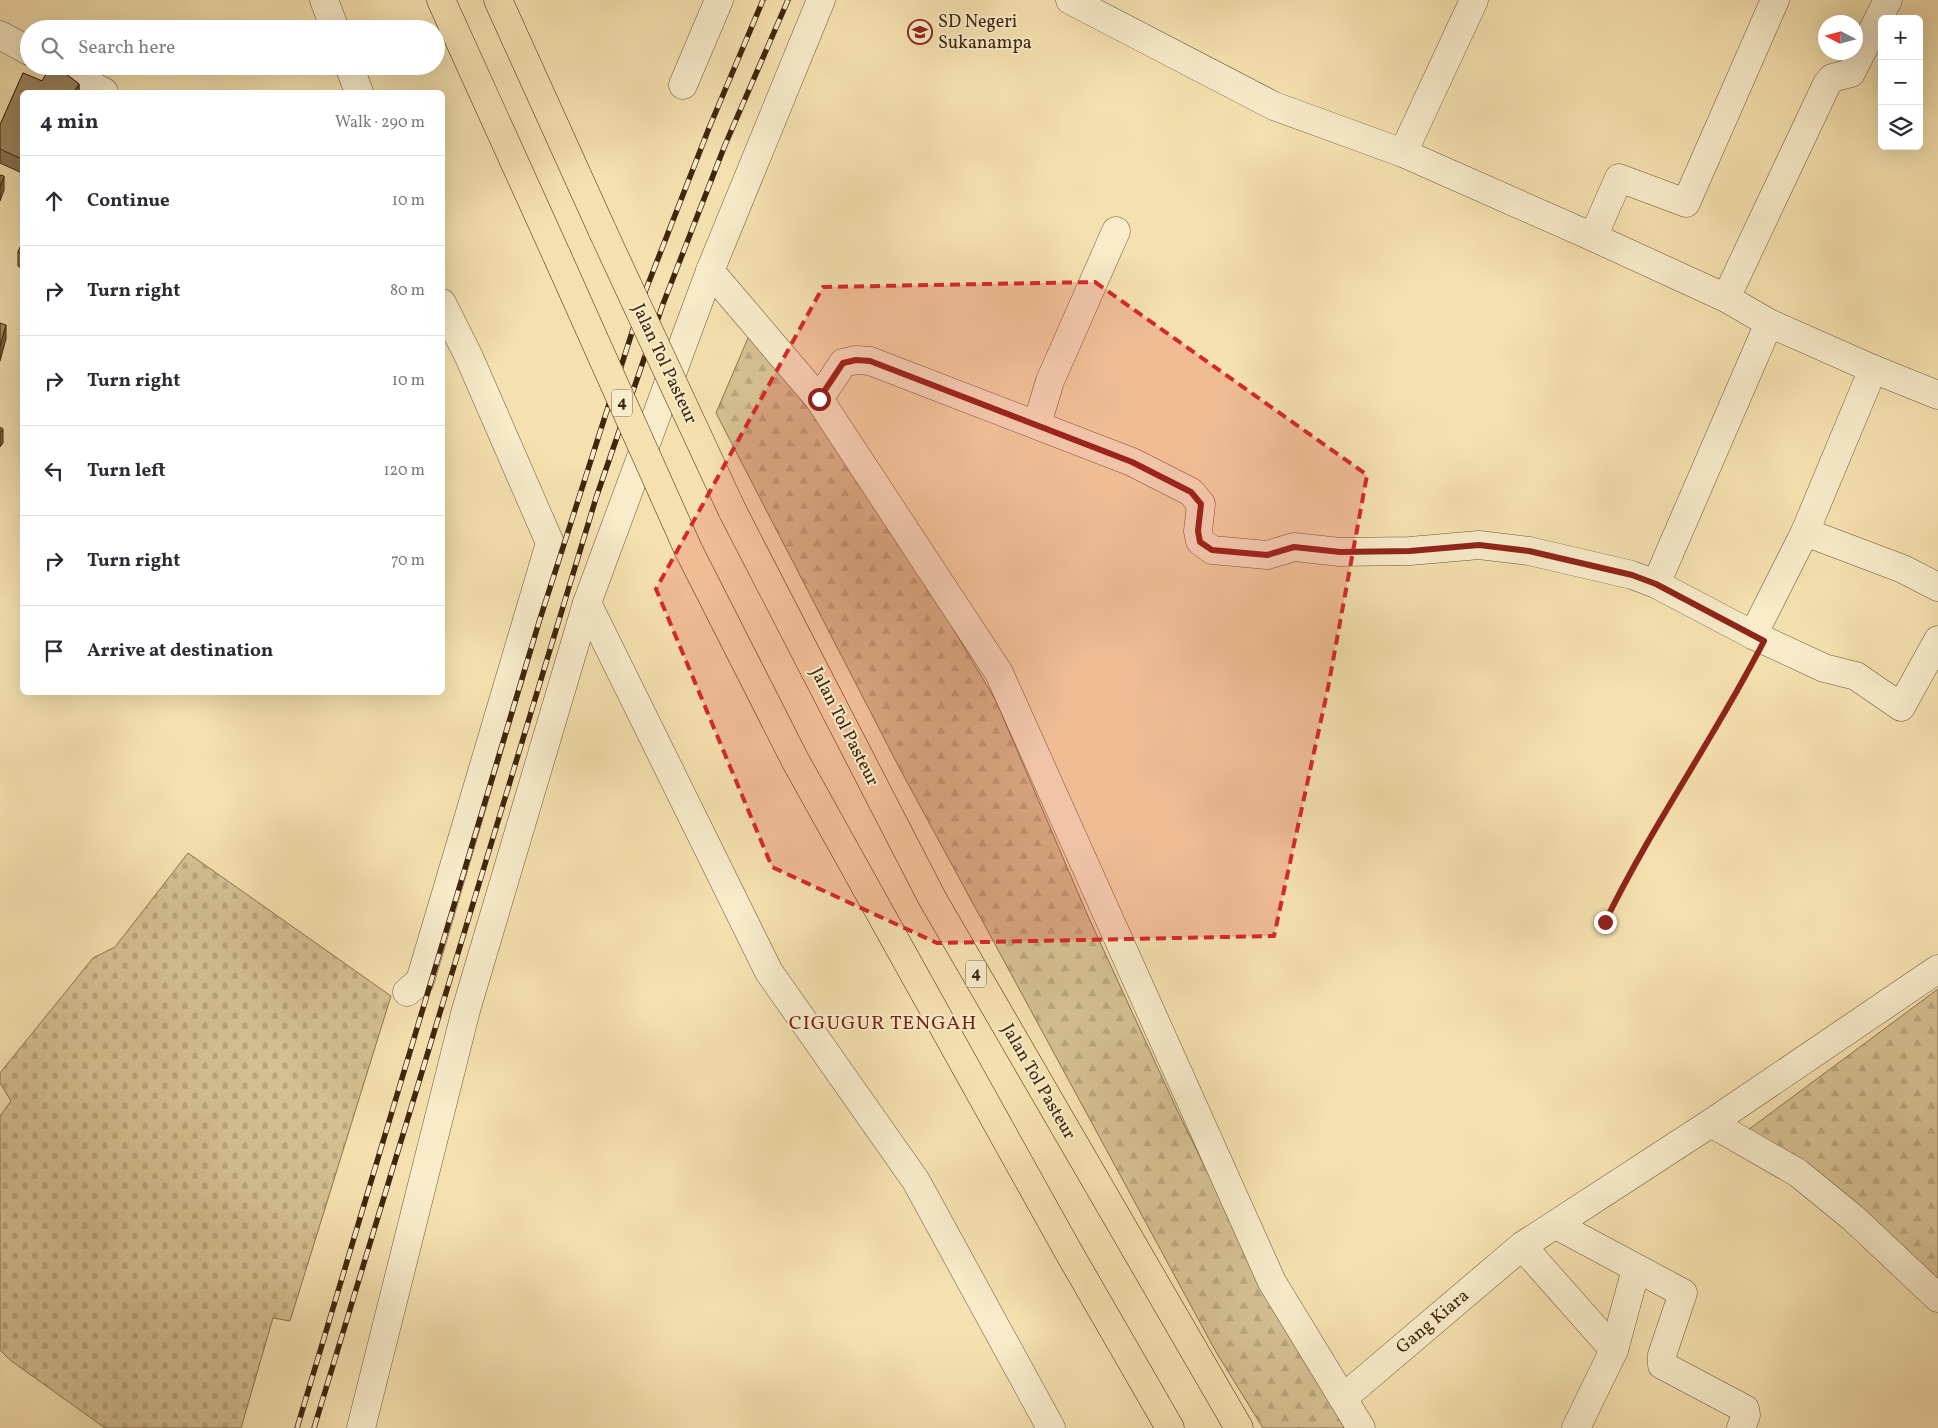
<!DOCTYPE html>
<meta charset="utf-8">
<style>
body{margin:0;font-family:Vollkorn,serif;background:#f2f2f3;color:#2b2b33}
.controls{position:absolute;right:15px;top:15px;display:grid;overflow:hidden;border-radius:8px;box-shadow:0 5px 20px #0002}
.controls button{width:45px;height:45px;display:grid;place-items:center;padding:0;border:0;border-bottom:1px solid #e1e1e2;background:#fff;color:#2b2b33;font:25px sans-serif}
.compass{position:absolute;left:1818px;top:15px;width:45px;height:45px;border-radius:50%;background:#fff;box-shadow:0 5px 20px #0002;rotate:276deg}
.stop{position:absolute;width:15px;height:15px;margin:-11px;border:4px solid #8f2418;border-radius:50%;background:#fff}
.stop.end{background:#8f2418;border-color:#fff;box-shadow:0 1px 5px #0008}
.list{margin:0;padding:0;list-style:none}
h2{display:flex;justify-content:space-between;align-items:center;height:65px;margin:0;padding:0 20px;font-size:21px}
h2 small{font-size:16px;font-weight:400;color:#7c7c81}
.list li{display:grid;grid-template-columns:32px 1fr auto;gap:15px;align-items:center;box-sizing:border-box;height:90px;padding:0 20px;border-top:1px solid #e1e1e2}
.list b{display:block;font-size:19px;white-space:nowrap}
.list em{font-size:16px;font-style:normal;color:#7c7c81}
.icon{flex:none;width:28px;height:28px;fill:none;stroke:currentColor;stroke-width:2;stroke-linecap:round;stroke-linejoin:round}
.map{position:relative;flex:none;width:1938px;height:1428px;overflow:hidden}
.search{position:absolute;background:#fff;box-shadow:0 5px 20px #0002;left:20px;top:20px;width:425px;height:55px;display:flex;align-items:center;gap:12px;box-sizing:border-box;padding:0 18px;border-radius:28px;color:#7c7c81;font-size:19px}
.panel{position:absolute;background:#fff;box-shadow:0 5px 20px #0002;left:20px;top:90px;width:425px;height:605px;border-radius:8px}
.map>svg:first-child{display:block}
.forest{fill:url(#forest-firs);stroke:#8b7350}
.cemetery{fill:url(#cemetery-stones);stroke:#8b7350}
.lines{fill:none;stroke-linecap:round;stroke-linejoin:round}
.minor-casing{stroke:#6d5435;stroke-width:29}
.highway-casing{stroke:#40250c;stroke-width:29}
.path{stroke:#40250c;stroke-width:3;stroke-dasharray:1 2.5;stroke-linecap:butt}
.minor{stroke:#f8eccb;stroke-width:28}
.highway{stroke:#f5e1af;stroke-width:28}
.rail-casing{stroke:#40250c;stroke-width:5.5}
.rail{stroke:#f8eccb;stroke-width:4;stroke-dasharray:11;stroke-linecap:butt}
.highway-bridge-casing{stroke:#40250c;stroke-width:29;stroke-linecap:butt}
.highway-bridge{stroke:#f5e1af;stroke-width:28}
.wall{fill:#887453;stroke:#40250c}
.shaded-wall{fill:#6f5e44;stroke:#40250c}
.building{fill:#9e8761;stroke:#40250c}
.route{stroke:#8f2418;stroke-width:6}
.marked{fill:#d62828;fill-opacity:0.2;stroke:#d62828;stroke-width:4;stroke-dasharray:10 6;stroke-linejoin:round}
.labels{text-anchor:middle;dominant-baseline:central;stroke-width:4;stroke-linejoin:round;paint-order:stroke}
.shield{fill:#f8eccb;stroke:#776145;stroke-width:1}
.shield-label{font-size:16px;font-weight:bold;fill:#40250c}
.poi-label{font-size:18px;fill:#40250c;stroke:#f8eccb;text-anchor:start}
.street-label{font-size:18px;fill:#40250c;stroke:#f8eccb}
.quarter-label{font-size:20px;letter-spacing:1px;fill:#7a1f14;stroke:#f8eccb}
</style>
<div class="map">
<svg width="1938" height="1428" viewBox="0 0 1938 1428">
<defs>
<pattern id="forest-firs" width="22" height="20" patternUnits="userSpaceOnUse" patternTransform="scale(1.25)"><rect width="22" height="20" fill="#d6c193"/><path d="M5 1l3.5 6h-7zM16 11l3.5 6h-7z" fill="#b9a67e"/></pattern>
<pattern id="cemetery-stones" width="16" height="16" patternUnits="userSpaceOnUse" patternTransform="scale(1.25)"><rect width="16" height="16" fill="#d6c193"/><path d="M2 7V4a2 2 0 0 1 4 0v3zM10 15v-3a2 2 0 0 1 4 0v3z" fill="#b9a67e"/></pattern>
</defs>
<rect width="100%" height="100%" fill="#f5e1af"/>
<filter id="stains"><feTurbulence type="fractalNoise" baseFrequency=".004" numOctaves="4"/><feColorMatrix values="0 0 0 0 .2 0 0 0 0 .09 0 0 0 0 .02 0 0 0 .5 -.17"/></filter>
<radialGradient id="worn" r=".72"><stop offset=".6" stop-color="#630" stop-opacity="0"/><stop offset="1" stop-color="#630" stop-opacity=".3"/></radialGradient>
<g class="forest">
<path d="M751,331L828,426L923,578L996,701L1088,916L1178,1112L1269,1298L1348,1428H1263L1216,1352L900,769L716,413Z"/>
<path d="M1938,989V1284L1744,1133Z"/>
</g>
<path class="cemetery" d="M188,853L391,996L290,1321L273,1318L241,1428H105L10,1360L0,1350V1116L11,1101L0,1083V1073L93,958L115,947Z"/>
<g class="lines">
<defs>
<g id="minor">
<path d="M324,0L335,29"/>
<path d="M1070,0L1274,106L1403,153L1593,237L1726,298L1769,323L1873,369L1938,395"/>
<path d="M0,35L29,51"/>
<path d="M56,66L104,92"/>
<path d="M349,66L359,92"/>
<path d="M683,85L719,0"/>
<path d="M1403,153L1474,0"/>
<path d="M1593,237L1619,178L1686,203L1775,0"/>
<path d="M710,271L819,399L999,673L1272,1282L1361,1428"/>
<path d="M1726,298L1827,84L1832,78L1851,73L1888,0"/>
<path d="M819,399L843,363L856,360L870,361L1132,462L1191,492L1201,504L1198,531L1200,541L1212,550L1267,555L1294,547L1340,552L1410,551L1479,545L1529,551L1632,575L1656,584L1753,635L1824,668L1856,676L1901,707L1938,640"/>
<path d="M1037,424L1050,381L1116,231"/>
<path d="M1805,532L1903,569L1938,587"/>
<path d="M1656,584L1769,323"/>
<path d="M587,603L769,972L916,1181L1051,1428"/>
<path d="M1753,635L1805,532L1873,369"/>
<path d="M407,992L420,981L550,543L469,357L442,303"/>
<path d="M1711,1123L1798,1173L1853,1218L1938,1298"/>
<path d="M1556,1225L1683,1293L1662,1355V1365L1745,1409L1746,1415L1741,1428"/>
<path d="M1522,1246L1614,1350"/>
<path d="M1343,1398L1522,1246L1711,1123L1938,969"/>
<path d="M361,1428L466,1010L587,603L710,271L821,0"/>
<path d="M1576,1428L1614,1350L1636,1269"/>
</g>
<g id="highway">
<path d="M441,0L557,256"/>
<path d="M498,0L603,232"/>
<path d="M732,510L932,898L1239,1428"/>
<path d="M688,549L795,760L1068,1251L1170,1428"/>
</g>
</defs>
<use href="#minor" class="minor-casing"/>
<use href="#highway" class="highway-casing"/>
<path class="path" d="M1605,922L1639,857L1739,691L1751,667"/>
<use href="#minor" class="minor"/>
<use href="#highway" class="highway"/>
<defs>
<g id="rail">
<path d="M297,1428L539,622L645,292L709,128L763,0"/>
<path d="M314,1428L596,498L663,304L725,145L788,0"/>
</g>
</defs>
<use href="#rail" class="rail-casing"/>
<use href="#rail" class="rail"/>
<defs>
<g id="highway-bridge">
<path d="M603,232L732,510"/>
<path d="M557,256L688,549"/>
</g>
</defs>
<use href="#highway-bridge" class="highway-bridge-casing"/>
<use href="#highway-bridge" class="highway-bridge"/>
</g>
<g class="wall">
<path d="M51,66H56L79,84V92H22V173L0,163V125L23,73L42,81Z"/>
<path d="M22,243V269L18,266V252Z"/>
</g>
<g class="shaded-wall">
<path d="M79,84V92H74Z"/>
<path d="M4,176V190L0,201V187Z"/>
<path d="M6,325V339L0,361V346Z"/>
<path d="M3,429V443L0,447V433Z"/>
</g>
<g class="building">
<path d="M51,66H56L79,84L74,92H22V159L0,149V125L23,73L42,81Z"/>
<path d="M0,175L4,176L0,187Z"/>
<path d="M22,243V254L18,252Z"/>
<path d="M0,323L6,325L0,346Z"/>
<path d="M0,427L3,429L0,433Z"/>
</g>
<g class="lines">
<path class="route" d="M819,399L843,363L856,360L870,361L1132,462L1191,492L1201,504L1198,531L1200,542L1212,550L1267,555L1294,547L1340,552L1410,551L1479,545L1529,551L1632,575L1656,584L1764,641C1715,737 1652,825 1605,922"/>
</g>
<path class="marked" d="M1095,282L1367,475L1328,688L1274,936L937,943L772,867L656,589L823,287Z"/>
<defs>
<symbol id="school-ring" viewBox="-11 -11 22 22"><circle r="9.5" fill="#f8eccb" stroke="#8f2418" stroke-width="1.5"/><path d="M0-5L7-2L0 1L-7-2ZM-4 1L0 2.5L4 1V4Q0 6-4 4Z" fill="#8f2418"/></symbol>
</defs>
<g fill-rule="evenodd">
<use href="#school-ring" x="906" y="18" width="28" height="28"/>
</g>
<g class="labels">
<g class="shield">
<rect x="612" y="389.5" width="20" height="27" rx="4"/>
<rect x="966" y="960.5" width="20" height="27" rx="4"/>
</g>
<g class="shield-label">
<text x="622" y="403">4</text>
<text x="976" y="974">4</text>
</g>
<g class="poi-label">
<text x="938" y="22">SD Negeri<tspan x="938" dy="21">Sukanampa</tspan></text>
</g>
<g class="street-label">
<text transform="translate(664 364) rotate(65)">Jalan Tol Pasteur</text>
<text transform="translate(844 727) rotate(63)">Jalan Tol Pasteur</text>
<text transform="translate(1038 1082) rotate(60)">Jalan Tol Pasteur</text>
<text transform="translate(1433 1322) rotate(-40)">Gang Kiara</text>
</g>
<g class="quarter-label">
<text x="883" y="1024">CIGUGUR TENGAH</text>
</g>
</g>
<rect width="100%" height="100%" filter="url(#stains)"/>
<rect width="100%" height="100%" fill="url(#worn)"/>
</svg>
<div class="controls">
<button>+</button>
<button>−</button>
<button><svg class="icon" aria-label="layers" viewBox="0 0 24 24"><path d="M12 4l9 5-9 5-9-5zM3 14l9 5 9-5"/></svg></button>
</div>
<svg class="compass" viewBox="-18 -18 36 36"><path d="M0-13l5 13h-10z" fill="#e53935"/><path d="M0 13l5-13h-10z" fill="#7c7c81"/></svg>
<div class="stop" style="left:819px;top:399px"></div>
<div class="stop end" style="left:1605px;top:922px"></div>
<div class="search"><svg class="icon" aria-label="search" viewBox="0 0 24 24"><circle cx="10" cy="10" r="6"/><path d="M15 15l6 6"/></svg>Search here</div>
<section class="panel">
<h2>4 min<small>Walk · 290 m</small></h2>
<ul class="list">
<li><svg class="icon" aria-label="ahead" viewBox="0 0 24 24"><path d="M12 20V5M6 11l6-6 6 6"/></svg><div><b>Continue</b></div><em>10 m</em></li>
<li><svg class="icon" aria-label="right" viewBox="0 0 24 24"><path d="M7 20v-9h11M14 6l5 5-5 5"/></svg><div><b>Turn right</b></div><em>80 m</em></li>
<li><svg class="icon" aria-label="right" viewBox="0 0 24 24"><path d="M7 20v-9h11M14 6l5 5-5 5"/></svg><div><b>Turn right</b></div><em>10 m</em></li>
<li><svg class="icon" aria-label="left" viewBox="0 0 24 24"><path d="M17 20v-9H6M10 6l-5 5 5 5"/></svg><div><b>Turn left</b></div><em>120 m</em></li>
<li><svg class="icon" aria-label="right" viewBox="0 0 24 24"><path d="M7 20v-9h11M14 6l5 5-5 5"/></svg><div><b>Turn right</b></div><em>70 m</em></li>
<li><svg class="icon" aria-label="arrive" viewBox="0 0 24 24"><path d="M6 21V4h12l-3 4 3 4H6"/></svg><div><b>Arrive at destination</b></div></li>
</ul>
</section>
</div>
